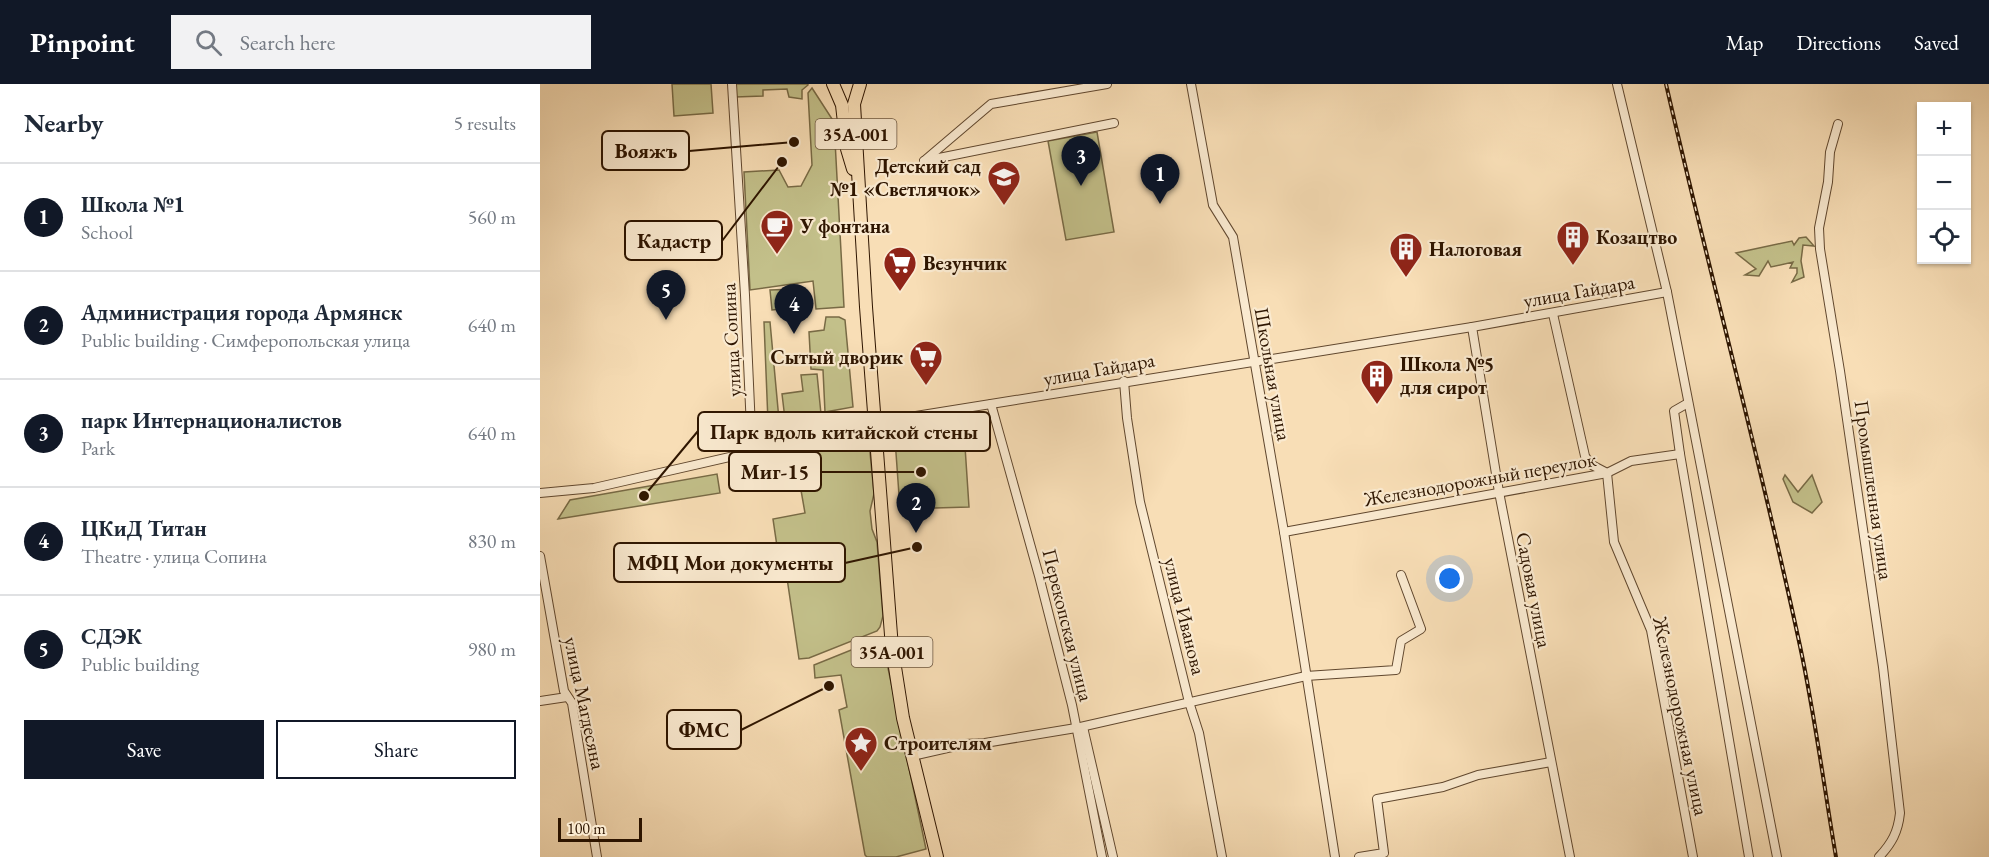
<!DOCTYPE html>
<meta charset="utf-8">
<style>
body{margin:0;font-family:"EB Garamond",serif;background:#f2f2f3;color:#1f2937}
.controls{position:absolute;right:18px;top:18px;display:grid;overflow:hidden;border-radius:0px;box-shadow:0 2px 4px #0004}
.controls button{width:54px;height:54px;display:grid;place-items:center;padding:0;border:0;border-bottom:2px solid #e0e1e3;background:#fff;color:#1f2937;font:30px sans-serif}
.scale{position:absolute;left:18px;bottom:15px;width:84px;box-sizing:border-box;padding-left:6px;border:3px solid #2e1500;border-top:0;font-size:16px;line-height:21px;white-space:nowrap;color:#2e1500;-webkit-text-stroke:4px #faead0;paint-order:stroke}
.you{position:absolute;left:910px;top:495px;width:21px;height:21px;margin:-15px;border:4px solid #fff;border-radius:50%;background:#1a73e8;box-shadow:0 0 0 9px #1a73e833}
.badge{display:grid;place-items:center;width:39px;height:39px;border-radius:50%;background:#111827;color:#fff;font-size:20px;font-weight:700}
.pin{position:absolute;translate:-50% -50px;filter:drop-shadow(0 2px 3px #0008)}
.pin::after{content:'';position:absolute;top:32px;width:21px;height:18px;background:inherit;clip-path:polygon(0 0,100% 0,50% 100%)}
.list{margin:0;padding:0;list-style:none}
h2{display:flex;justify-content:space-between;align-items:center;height:78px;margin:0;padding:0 24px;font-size:26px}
h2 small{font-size:20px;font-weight:400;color:#747a83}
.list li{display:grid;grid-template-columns:39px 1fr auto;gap:18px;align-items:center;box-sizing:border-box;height:108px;padding:0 24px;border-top:2px solid #e0e1e3}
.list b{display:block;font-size:22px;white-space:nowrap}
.list p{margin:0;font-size:20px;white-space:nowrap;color:#747a83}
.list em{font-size:20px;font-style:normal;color:#747a83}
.actions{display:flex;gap:12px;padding:18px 24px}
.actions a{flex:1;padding:14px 0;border:2px solid #111827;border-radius:0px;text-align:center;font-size:21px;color:#111827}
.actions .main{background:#111827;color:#fff}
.icon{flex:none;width:33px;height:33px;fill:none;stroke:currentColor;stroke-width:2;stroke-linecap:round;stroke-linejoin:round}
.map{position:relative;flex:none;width:1449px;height:773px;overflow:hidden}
header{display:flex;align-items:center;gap:36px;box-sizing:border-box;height:84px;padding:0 30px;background:#111827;color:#fff}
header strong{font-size:28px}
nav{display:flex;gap:33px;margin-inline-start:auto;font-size:21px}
.search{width:420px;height:54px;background:#f2f2f3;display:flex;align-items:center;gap:15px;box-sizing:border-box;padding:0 21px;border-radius:0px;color:#747a83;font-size:22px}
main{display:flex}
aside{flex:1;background:#fff}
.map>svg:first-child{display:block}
.green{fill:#c3c08a;stroke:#786a45;stroke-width:1.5}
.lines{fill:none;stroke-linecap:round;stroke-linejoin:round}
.minor-casing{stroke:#60472e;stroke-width:10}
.highway-casing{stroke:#2e1500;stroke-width:14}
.minor{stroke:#faead0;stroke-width:8}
.highway{stroke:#f8deb6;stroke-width:12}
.rail-casing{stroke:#2e1500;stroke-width:4}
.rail{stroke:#faead0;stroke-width:1.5;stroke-dasharray:4.5;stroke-linecap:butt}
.labels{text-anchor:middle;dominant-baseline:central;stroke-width:4.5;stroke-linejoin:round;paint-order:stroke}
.shield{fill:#faead0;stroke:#6b553e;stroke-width:1.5}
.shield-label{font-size:18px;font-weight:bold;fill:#2e1500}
.poi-label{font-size:20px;font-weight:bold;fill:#2e1500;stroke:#faead0;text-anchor:start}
.street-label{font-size:20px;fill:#2e1500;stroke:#faead0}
.leader{fill:none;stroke:#2e1500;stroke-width:2}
.callout-dot{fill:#2e1500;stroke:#faead0;stroke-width:2}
.callout{fill:#faead0;stroke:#2e1500;stroke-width:2}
.callout-label{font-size:21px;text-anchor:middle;font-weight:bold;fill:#2e1500}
</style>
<header>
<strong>Pinpoint</strong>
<div class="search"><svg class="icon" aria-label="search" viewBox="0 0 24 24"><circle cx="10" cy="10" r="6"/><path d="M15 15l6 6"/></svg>Search here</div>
<nav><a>Map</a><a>Directions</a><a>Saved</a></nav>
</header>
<main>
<aside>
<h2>Nearby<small>5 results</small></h2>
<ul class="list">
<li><span class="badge">1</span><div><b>Школа №1</b><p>School</p></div><em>560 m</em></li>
<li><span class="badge">2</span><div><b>Администрация города Армянск</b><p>Public building · Симферопольская улица</p></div><em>640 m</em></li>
<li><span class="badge">3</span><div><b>парк Интернационалистов</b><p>Park</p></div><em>640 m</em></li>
<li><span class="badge">4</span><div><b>ЦКиД Титан</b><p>Theatre · улица Сопина</p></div><em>830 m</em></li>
<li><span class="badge">5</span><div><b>СДЭК</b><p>Public building</p></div><em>980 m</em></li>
</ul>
<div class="actions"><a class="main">Save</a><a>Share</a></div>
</aside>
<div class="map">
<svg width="1449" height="773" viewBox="0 0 1449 773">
<rect width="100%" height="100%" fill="#f8deb6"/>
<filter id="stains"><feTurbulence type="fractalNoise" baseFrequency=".00333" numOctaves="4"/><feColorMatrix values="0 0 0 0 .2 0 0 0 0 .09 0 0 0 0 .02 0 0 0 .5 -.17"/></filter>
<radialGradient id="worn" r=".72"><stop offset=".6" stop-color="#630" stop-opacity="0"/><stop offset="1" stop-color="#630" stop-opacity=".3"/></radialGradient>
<g class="green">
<path d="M132,0H171L173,29L134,32Z"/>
<path d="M195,0H268V1L262,6V15L249,13L247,5L223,6V12L195,13Z"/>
<path d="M272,4L294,38L304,223L276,225L273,197L210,206L204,88L239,86L248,103L261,102L272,81L268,9Z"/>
<path d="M557,48L574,148L526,156L508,57Z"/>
<path d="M1266,153L1274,162L1263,161L1261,177L1264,193L1252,198L1257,189V184H1250L1253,178L1231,183L1228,177L1219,192L1205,191L1216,185L1196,169L1252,157L1254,161L1259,154Z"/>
<path d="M259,205L260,223L232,226L230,206Z"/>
<path d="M286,233H299L305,236L313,323L285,328L283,286L271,285L269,248L284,246Z"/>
<path d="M224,238H230L239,336L228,338Z"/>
<path d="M277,290L281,330L245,335L242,310L263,307L261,291Z"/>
<path d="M423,332L429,423L360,425L354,341Z"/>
<path d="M322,357L329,358L334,410L330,427L332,445L337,458L343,532L340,543L337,547L269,574L259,575L244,474L238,469L233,435L265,429L255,372Z"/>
<path d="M177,390L180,409L18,435L30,416Z"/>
<path d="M1245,391L1258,408L1272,391L1282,418L1272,429L1253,418L1243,395Z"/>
<path d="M331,558H335L344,565L386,765L356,773H327L325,771L299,626L307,623L301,591L275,594L274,581Z"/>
</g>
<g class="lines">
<defs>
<g id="minor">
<path d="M192,0L205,211L212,367"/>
<path d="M651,0L673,121L693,153L744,448L795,773"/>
<path d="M1077,0L1127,208L1237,773"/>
<path d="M1298,40L1290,68L1288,98L1279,144L1280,165L1300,287L1343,583L1360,729C1358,748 1352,759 1339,773"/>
<path d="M384,77L451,20L567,0"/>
<path d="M384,77L574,39"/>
<path d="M1013,230L1045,372L1050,380L1067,389L1074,458L1111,546L1153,773"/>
<path d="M932,243L959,408L1030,773"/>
<path d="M584,297L587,334L600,418L649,618L659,649L682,773"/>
<path d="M1148,319L1134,327L1140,370L1209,773"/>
<path d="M451,320L499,492L532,621L562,773"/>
<path d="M0,409L54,404L351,336L932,243L1127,208"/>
<path d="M744,448L1067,389L1091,377L1140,370"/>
<path d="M0,472L24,607L32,619L57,773"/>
<path d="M0,617L27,613"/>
<path d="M543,643L573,773"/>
<path d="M372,672L425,660L445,659L536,644L766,592L856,586L861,557L881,545L861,491"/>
<path d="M819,773L844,769L837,715L903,703L938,691L1011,678"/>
</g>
<g id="highway">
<path d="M293,0L302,21L307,65L313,85"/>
<path d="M320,0L314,20L315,37L326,223L352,564L363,634L397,773"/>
</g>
</defs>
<use href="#minor" class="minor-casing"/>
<use href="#highway" class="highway-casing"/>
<use href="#minor" class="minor"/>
<use href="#highway" class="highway"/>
<defs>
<path id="rail" d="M1126,0C1169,188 1220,374 1260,562C1275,632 1284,703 1296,773"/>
</defs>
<use href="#rail" class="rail-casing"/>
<use href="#rail" class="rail"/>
</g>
<defs>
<symbol id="school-pin" viewBox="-11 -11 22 30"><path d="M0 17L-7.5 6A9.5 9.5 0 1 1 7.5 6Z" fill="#8f2418" stroke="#faead0"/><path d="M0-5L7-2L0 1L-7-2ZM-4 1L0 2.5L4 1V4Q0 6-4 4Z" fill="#fff"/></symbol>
<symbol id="cafe-pin" viewBox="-11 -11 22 30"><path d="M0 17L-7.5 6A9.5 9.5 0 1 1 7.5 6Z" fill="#8f2418" stroke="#faead0"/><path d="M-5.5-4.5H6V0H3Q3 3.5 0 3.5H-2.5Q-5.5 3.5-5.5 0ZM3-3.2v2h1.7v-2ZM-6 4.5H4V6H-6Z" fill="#fff"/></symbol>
<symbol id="building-pin" viewBox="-11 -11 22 30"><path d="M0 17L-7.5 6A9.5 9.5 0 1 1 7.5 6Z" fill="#8f2418" stroke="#faead0"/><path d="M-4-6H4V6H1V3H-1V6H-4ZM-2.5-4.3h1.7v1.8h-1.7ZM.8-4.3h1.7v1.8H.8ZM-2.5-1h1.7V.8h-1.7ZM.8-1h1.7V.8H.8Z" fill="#fff"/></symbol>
<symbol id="supermarket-pin" viewBox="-11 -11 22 30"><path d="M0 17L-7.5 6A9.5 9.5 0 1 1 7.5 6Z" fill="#8f2418" stroke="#faead0"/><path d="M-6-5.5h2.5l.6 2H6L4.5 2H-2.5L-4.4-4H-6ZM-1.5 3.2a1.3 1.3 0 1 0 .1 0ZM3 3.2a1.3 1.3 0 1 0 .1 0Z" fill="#fff"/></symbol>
<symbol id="sight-pin" viewBox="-11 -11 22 30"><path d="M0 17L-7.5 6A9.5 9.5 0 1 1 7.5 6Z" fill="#8f2418" stroke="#faead0"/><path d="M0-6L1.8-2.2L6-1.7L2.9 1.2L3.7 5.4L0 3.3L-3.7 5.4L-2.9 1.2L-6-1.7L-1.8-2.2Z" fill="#fff"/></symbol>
</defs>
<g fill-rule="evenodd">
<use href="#school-pin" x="445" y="74" width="38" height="52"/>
<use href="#cafe-pin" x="218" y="123" width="38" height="52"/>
<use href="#building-pin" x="1014" y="134" width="38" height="52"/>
<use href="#building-pin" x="847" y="146" width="38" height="52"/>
<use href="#supermarket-pin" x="341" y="160" width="38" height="52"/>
<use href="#supermarket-pin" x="367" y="254" width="38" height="52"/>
<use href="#building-pin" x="818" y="273" width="38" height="52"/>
<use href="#sight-pin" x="302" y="640" width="38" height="52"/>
</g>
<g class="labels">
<g class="shield">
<rect x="275.5" y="35" width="81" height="30" rx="4.5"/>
<rect x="311.5" y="553" width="81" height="30" rx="4.5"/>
</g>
<g class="shield-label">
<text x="316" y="50">35А-001</text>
<text x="352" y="568">35А-001</text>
</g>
<g class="poi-label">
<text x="441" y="82" text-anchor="end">Детский сад<tspan x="441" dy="23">№1 «Светлячок»</tspan></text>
<text x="260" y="142">У фонтана</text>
<text x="1056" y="153">Козацтво</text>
<text x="889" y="165">Налоговая</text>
<text x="383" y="179">Везунчик</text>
<text x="363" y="273" text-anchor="end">Сытый дворик</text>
<text x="860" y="280">Школа №5<tspan x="860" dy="23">для сирот</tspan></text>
<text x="344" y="659">Строителям</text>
</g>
<g class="street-label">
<text transform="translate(1039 207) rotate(-10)">улица Гайдара</text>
<text transform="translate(191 256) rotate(-93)">улица Сопина</text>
<text transform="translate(559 285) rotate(-10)">улица Гайдара</text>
<text transform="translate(733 290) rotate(80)">Школьная улица</text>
<text transform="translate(940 395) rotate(-10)">Железнодорожный переулок</text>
<text transform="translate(1334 406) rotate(82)">Промышленная улица</text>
<text transform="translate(994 506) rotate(79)">Садовая улица</text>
<text transform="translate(645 532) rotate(76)">улица Иванова</text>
<text transform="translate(528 541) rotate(76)">Перекопская улица</text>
<text transform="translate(45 619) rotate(78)">улица Магдесяна</text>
<text transform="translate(1141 632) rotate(78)">Железнодорожная улица</text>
</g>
</g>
<path class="leader" d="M254 58L149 67M242 78L182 157M104 412L158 347M381 388L281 388M377 463L305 479M289 602L201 646"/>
<g class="callout-dot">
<circle cx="254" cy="58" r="6"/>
<circle cx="242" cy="78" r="6"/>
<circle cx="104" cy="412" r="6"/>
<circle cx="381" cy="388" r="6"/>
<circle cx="377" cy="463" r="6"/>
<circle cx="289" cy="602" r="6"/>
</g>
<g class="callout">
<rect x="62" y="47" width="87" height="39" rx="6"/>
<rect x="85" y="137" width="97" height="39" rx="6"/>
<rect x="158" y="328" width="292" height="39" rx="6"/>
<rect x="189" y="368" width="92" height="39" rx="6"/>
<rect x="74" y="459" width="231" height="39" rx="6"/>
<rect x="127" y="626" width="74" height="39" rx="6"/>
</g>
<g class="callout-label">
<text x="106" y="74">Вояжъ</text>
<text x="134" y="164">Кадастр</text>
<text x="304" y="355">Парк вдоль китайской стены</text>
<text x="235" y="395">Миг-15</text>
<text x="190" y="486">МФЦ Мои документы</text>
<text x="164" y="653">ФМС</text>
</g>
<rect width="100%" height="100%" filter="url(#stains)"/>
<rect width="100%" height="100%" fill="url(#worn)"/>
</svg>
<div class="controls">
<button>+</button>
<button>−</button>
<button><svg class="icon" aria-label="locate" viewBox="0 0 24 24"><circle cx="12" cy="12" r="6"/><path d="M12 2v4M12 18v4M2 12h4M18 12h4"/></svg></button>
</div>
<div class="scale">100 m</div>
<div class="you"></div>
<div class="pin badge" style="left:620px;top:120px">1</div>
<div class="pin badge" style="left:376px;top:449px">2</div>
<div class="pin badge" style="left:541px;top:102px">3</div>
<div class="pin badge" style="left:254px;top:250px">4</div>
<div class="pin badge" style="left:126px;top:236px">5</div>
</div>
</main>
